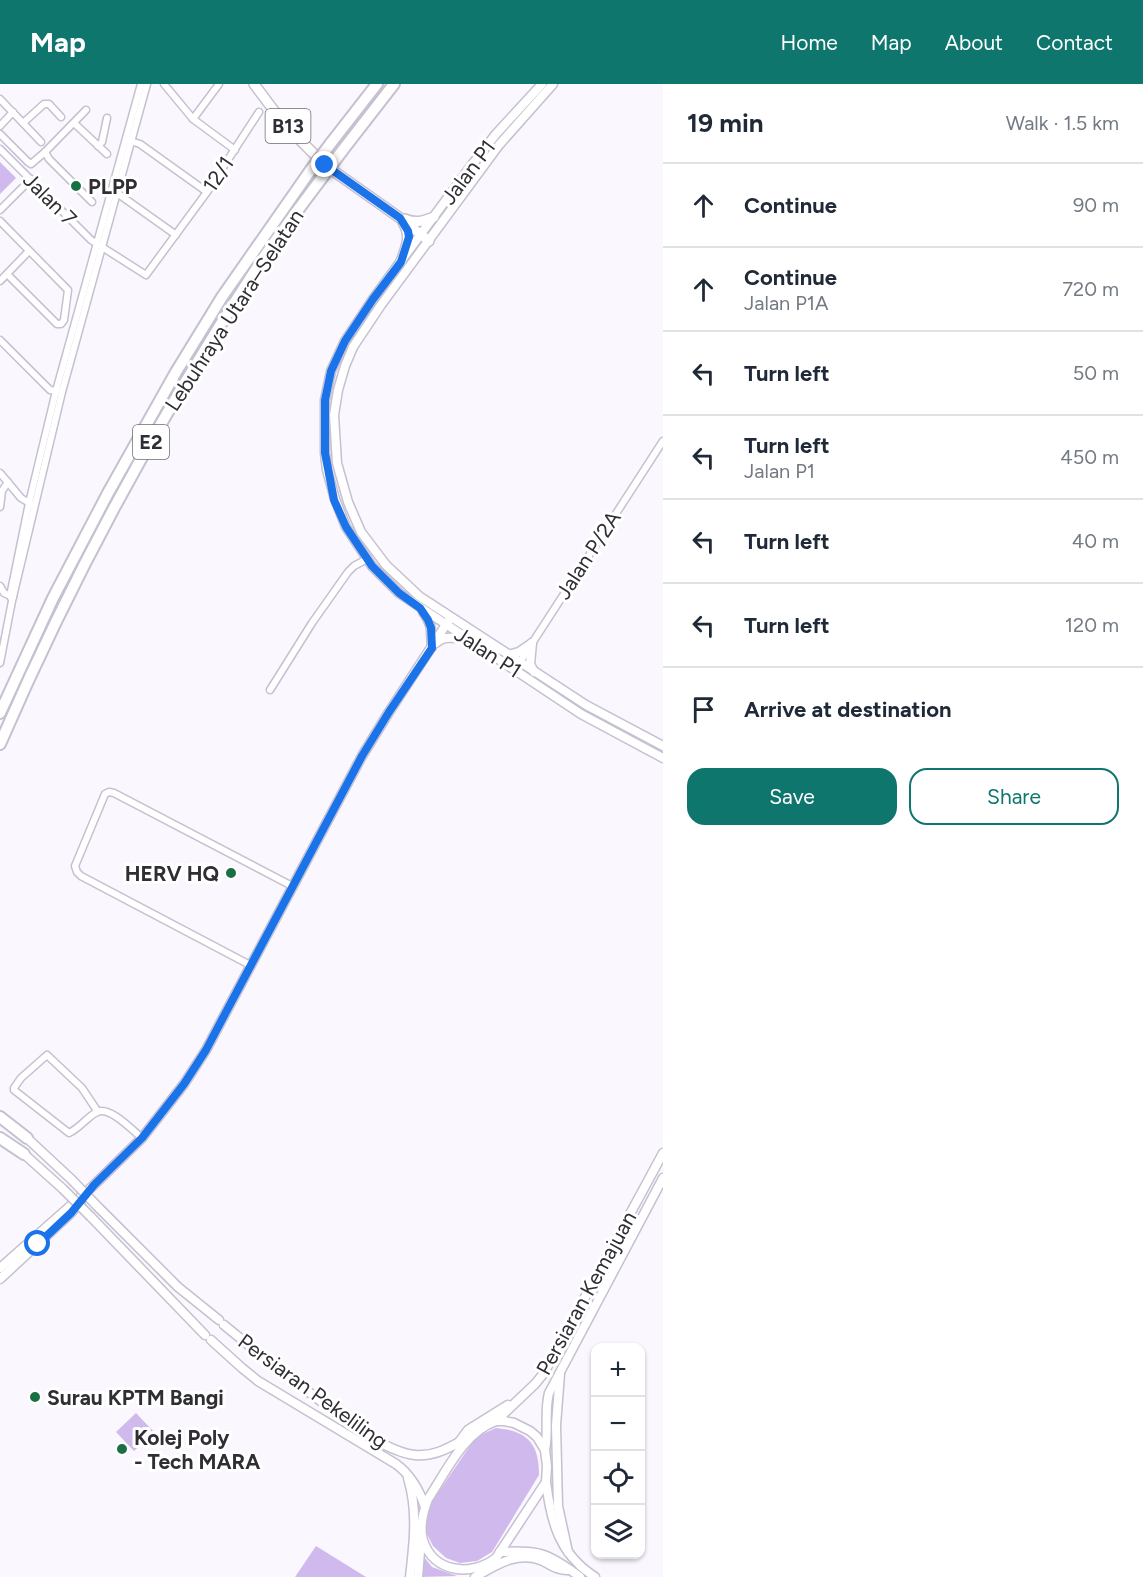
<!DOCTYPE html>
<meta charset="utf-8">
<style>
body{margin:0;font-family:Figtree,sans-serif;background:#f6f6f7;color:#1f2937}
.controls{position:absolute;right:18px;bottom:18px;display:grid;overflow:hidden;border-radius:12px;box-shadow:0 2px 4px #0004}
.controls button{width:54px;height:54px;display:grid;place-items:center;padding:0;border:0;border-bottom:2px solid #e0e1e3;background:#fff;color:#1f2937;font:30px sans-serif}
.stop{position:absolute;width:18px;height:18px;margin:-14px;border:4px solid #1a73e8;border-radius:50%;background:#fff}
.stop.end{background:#1a73e8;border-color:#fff;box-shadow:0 2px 6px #0008}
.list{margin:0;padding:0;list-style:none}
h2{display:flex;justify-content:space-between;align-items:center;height:78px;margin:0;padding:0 24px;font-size:26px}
h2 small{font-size:20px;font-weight:400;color:#747a83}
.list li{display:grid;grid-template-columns:39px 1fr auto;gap:18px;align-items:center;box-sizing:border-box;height:84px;padding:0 24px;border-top:2px solid #e0e1e3}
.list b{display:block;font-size:22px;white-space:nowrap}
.list p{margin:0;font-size:20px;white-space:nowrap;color:#747a83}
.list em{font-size:20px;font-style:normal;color:#747a83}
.actions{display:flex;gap:12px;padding:18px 24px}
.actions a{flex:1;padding:14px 0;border:2px solid #0f766e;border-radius:18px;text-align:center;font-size:21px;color:#0f766e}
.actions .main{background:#0f766e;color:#fff}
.icon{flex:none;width:33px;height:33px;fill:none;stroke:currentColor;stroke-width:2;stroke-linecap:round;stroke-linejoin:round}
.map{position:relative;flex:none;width:663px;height:1493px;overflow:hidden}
header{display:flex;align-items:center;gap:36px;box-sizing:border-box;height:84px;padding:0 30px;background:#0f766e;color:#fff}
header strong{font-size:28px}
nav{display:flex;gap:33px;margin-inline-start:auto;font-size:21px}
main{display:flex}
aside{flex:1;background:#fff}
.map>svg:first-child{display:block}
.green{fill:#d0baed}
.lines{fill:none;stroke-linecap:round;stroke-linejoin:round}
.street-casing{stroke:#c6c0d0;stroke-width:9}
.secondary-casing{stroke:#c6c0d0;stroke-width:11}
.primary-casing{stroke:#c6c0d0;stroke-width:12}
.highway-casing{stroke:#c6c0d0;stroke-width:14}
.street{stroke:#fff;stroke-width:6}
.secondary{stroke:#fff;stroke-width:8}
.primary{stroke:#fff;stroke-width:9}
.highway{stroke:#fff;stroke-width:10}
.secondary-bridge-casing{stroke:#c6c0d0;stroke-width:11;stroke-linecap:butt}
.highway-bridge-casing{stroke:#c6c0d0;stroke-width:14;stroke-linecap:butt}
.secondary-bridge{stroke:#fff;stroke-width:8}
.highway-bridge{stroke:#fff;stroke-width:10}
.route{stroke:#1a73e8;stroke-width:8}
.poi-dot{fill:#1b7043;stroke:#fff;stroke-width:2}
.labels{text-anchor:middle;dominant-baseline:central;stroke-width:6;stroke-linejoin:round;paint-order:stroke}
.shield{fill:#fff;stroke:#6e6c71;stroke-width:1.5}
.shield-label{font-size:20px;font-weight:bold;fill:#302d34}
.street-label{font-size:21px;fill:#302d34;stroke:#fff}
.poi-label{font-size:21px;font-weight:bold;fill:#302d34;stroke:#fff;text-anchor:start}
</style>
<header>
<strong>Map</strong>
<nav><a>Home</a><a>Map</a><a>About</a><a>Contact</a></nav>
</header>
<main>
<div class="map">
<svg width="663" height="1493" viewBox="0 0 663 1493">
<rect width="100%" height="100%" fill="#faf7fe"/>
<g class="green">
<path d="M0,78L16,94L0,110Z"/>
<path d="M136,1329L154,1348L134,1367L116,1348Z"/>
<path d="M496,1344C527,1347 539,1359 539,1391L492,1468L477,1477L460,1479L446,1474L433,1462L426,1448V1434L429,1422L476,1353Z"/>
<path d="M316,1462L366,1493H295Z"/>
<path d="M420,1468L432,1483L457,1492L419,1493Z"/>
</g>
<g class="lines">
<defs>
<g id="street">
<path d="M164,0L193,35L235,66"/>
<path d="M0,15L23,39"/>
<path d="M86,26L45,68L49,75L92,118"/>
<path d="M193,35L219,0"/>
<path d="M74,39L107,70"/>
<path d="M0,42L13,28"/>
<path d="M0,50L28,78L31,80L45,68"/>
<path d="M130,57L140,60L207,108"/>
<path d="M41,58L23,39L44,20H49L61,33"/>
<path d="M98,62L102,58L107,34"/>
<path d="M0,65L91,156L146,191L207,108L259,28"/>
<path d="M117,109L176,151"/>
<path d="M0,126L31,95"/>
<path d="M0,137L68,206L64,236L61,240H57L7,190"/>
<path d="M0,197L29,167"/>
<path d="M0,256L50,306L57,307"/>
<path d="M0,389L21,414L31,420"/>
<path d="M0,423L2,407L8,398"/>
<path d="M0,502L4,509L13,513"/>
<path d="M11,514L10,512L29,419L56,307L141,0"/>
<path d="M0,579L12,517L62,308L147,0"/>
<path d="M518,581L663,357"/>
<path d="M270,606L312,539L348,488L354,482L367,475"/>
<path d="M250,881L81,792L77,788L75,782L105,710L109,708L114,709L292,802"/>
<path d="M98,1028L82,1004L47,971L21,994L14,1004V1006L69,1049C80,1044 87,1033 97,1028C110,1022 132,1046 142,1054"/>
</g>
<g id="secondary">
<path d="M542,0L496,50L471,82L373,215L345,257L331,287L325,316V369L327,386L335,415L346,443L372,482L399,509L581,630L663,674"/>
<path d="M553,0L499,61L381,221L353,263L345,282L338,306L334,331L337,379L348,418L361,448L386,481L419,512L586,621L663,662"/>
<path d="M423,528C434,544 430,546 432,563"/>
<path d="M436,559C446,550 452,556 463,553"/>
<path d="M532,559L530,580L534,588"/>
<path d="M508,571L519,568L532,559"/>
<path d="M27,1054L72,1096"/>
<path d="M24,1070L63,1105"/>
<path d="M99,1124L178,1203L219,1236"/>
<path d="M91,1133L205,1251"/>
<path d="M0,1184L94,1101L142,1054L184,1000L206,966L225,930L362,672L389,628L449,536"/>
<path d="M0,1195L71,1129L81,1117"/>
<path d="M224,1241C258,1269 292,1296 326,1321C349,1338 386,1368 415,1371C435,1373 450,1363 467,1354"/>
<path d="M211,1256L242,1284L258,1297L396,1380C411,1391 419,1405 425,1423"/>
<path d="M560,1290L556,1341L558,1422L568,1468"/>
<path d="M496,1337H504L514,1339L530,1347L537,1353L545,1366L547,1382L546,1398L496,1474C472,1493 433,1489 423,1456C419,1442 423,1428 428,1415C446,1388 464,1348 496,1337Z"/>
<path d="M496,1337L535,1300L544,1289L663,1069"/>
<path d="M459,1358L468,1346L508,1321"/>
<path d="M545,1366C549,1347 544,1328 549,1309L663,1094"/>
<path d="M408,1394C418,1427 414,1459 410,1493"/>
<path d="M546,1398C551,1438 559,1470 595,1493"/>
<path d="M500,1468C540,1466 548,1469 580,1493"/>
<path d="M418,1493L421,1455"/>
<path d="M475,1493C496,1481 518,1466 543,1477C552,1482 559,1487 570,1486"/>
</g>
<g id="primary">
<path d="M254,0L275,28L301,57L325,81L400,134L429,157"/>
<path d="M405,135C416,140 424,137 434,133"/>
<path d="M401,178C406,162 412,154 403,138"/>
</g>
<g id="highway">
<path d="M331,59L377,0"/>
<path d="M342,67L394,0"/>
<path d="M0,629L53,514L108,409L176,288L222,213L310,87"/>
<path d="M0,660C73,491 161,329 262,176C281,148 301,122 321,95"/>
<path d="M0,1033L27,1054"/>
<path d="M0,1054L24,1070"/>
</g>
</defs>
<use href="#street" class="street-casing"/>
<use href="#secondary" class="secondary-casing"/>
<use href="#primary" class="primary-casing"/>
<use href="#highway" class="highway-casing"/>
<use href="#street" class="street"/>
<use href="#secondary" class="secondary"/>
<use href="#primary" class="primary"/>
<use href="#highway" class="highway"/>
<defs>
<g id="secondary-bridge">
<path d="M72,1096L99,1124"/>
<path d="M63,1105L91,1133"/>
</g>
<g id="highway-bridge">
<path d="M310,87L331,59"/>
<path d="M321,95L342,67"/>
</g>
</defs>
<use href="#secondary-bridge" class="secondary-bridge-casing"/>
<use href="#highway-bridge" class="highway-bridge-casing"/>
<use href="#secondary-bridge" class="secondary-bridge"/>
<use href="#highway-bridge" class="highway-bridge"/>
</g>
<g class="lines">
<path class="route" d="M38,1160L71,1129L94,1101L142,1054L184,1000L206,966L225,930L362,672L389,628L432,564L431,544L428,536L420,524L399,509L372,482L346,443L334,416L325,369V316L331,287L345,257L373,215L401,178L409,153L408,147L400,134L325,81"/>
</g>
<g class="poi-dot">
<circle cx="76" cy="102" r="6"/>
<circle cx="231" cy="789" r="6"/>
<circle cx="35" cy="1313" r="6"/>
<circle cx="122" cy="1365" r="6"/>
</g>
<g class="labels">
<g class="shield">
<rect x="265.5" y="25" width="45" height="34" rx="4.5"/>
<rect x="133" y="341" width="36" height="34" rx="4.5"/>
</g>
<g class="shield-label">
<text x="288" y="42">B13</text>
<text x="151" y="358">E2</text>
</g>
<g class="street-label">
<text transform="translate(468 88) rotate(-53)">Jalan P1</text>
<text transform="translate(218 90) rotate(-56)">12/1</text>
<text transform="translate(50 115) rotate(45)">Jalan 7</text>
<text transform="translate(234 226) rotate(-57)">Lebuhraya Utara–Selatan</text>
<text transform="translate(588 471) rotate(-57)">Jalan P/2A</text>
<text transform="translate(488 568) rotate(33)">Jalan P1</text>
<text transform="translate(586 1209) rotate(-61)">Persiaran Kemajuan</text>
<text transform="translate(313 1307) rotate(36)">Persiaran Pekeliling</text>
</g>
<g class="poi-label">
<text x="88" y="102">PLPP</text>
<text x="219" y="789" text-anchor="end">HERV HQ</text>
<text x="47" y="1313">Surau KPTM Bangi</text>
<text x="134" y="1353">Kolej Poly<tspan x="134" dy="24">- Tech MARA</tspan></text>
</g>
</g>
</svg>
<div class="controls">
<button>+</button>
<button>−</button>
<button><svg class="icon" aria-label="locate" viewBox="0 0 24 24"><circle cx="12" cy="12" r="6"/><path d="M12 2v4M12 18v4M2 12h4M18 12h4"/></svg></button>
<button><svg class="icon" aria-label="layers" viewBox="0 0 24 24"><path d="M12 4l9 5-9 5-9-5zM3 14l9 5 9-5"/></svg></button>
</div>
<div class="stop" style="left:38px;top:1160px"></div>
<div class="stop end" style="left:325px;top:81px"></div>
</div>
<aside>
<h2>19 min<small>Walk · 1.5 km</small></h2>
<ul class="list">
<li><svg class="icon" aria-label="ahead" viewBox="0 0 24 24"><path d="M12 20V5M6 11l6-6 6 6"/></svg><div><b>Continue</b></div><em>90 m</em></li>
<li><svg class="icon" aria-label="ahead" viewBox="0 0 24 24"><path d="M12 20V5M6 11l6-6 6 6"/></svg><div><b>Continue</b><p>Jalan P1A</p></div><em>720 m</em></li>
<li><svg class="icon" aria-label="left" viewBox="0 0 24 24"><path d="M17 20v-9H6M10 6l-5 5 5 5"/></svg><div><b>Turn left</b></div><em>50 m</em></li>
<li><svg class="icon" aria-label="left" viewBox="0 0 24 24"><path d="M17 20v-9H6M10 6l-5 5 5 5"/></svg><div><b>Turn left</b><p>Jalan P1</p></div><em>450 m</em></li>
<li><svg class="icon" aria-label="left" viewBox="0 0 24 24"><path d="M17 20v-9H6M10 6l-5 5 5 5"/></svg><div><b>Turn left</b></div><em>40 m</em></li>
<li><svg class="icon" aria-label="left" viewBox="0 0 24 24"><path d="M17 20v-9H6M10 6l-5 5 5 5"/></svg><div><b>Turn left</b></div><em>120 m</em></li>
<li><svg class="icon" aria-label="arrive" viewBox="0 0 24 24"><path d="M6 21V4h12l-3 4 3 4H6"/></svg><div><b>Arrive at destination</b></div></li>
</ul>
<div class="actions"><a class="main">Save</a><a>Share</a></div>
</aside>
</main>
